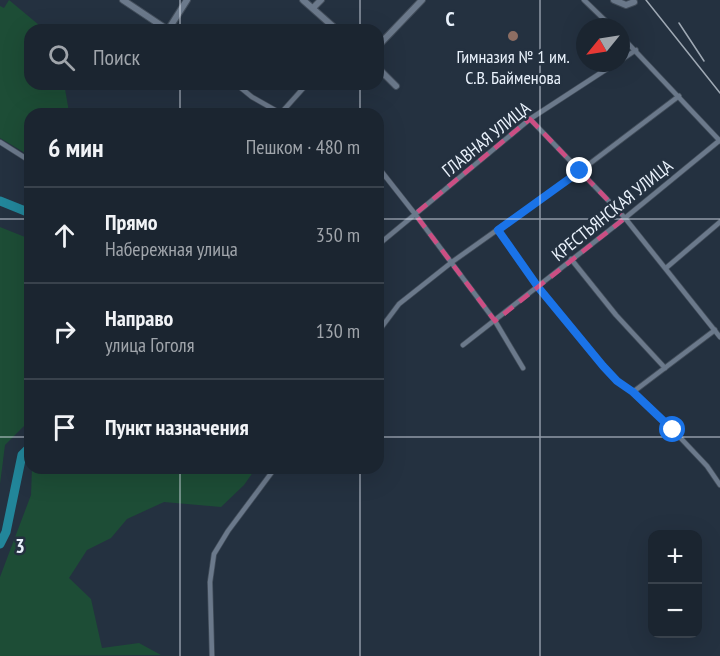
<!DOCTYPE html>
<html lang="ru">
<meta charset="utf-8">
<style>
body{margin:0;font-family:"PT Sans Narrow",sans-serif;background:#28313c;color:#f1f3f6}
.controls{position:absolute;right:18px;bottom:18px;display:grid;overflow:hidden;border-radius:12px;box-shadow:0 6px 24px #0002}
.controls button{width:54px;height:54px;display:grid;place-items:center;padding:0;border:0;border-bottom:2px solid #39424c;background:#1b2530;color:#f1f3f6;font:30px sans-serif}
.compass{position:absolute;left:576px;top:18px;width:54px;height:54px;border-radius:50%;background:#1b2530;box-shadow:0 6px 24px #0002;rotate:240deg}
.stop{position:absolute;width:18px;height:18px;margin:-14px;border:4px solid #1a73e8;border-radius:50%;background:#fff}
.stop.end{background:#1a73e8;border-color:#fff;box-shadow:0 2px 6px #0008}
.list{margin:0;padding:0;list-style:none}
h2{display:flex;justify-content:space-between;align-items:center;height:78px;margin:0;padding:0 24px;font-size:26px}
h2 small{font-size:20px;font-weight:400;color:#a0a5ab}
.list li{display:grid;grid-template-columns:39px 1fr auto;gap:18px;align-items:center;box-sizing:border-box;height:96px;padding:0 24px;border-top:2px solid #39424c}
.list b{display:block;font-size:22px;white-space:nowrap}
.list p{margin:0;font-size:20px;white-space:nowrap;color:#a0a5ab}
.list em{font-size:20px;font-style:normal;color:#a0a5ab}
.icon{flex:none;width:33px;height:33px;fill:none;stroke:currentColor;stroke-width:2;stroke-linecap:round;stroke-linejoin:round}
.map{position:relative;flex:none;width:720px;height:656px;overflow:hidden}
.search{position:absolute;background:#1b2530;box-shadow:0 6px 24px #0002;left:24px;top:24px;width:360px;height:66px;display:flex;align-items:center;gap:15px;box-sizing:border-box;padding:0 21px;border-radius:18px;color:#a0a5ab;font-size:22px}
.panel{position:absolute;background:#1b2530;box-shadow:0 6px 24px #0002;left:24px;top:108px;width:360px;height:366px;border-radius:18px}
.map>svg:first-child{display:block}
.green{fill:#1d4d36}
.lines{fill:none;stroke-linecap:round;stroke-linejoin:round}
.river{stroke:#22869a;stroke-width:9}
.street-casing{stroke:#424d5a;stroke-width:6}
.secondary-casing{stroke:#424d5a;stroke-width:8}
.street{stroke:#6b798b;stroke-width:4.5}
.secondary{stroke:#6b798b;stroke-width:6}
.rail{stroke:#9fa9b4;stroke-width:1.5}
.route{stroke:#1a73e8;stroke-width:8}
.marked{fill:none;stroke:#cc4e83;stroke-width:4.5;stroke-dasharray:12 8;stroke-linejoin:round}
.grid{fill:none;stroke:#e9f1fb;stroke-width:1.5;stroke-opacity:0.55}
.education-dot{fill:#8d6e63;stroke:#243140;stroke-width:2}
.labels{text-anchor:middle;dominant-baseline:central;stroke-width:5;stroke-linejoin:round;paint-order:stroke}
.poi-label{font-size:18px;fill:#e9f1fb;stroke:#243140}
.street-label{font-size:18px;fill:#e9f1fb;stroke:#243140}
.grid-label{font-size:20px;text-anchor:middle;font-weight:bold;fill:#e9f1fb;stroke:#243140;stroke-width:5;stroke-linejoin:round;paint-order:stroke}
</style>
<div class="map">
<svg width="720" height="656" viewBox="0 0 720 656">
<rect width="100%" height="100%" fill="#243140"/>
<g class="green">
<path d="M9,0L45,30H30V84H60L65,89L69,112L71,114H30V156L0,138V6L4,8Z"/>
<path d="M0,227L30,239V420L5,445L0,484Z"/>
<path d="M32,468H256L244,485L221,507L164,502L127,519L111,538L87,550L69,578L91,599L102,648L139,643L161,655L0,656V577L31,495Z"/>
</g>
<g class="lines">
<g class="river">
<path d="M0,201L30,213"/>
<path d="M0,544L6,532L22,455L30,447"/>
</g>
<defs>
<g id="street">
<path d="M584,0L612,27"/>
<path d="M621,36L720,141"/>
<path d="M621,60L636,50"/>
<path d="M236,84L252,97L282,114"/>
<path d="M281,113L307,84"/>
<path d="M530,119L625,218L720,337"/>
<path d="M0,142L30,161"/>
<path d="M378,167L415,214L495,321L523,368"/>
<path d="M498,230L538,287L603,366L617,381L633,392L673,430L707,466L720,485"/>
<path d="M378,245L530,119L616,63"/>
<path d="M571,259L616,315L665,368"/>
<path d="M666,268L720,222"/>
<path d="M378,332L399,304L452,262L580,171L679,96"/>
<path d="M463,345L625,218L720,140"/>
<path d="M633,392L715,330"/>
<path d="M212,656L210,582L214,554L228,531L275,468"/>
</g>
<g id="secondary">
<path d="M123,0L168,30L187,0"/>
<path d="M303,0L337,30"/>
<path d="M614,0L626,5L634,2"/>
<path d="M313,8L321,0"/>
<path d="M378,46L422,0"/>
<path d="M378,68L396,86"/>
</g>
</defs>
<use href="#street" class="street-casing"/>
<use href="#secondary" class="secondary-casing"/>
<use href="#street" class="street"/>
<use href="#secondary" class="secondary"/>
<g class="rail">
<path d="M646,0L720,93"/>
<path d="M679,23L704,61"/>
</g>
</g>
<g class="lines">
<path class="route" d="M580,171L498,230L538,287L603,366L617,381L633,392L673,430"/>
</g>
<path class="marked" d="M530,119L625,218L495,321L415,214Z"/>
<path class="grid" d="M180,0V30M360,0V30M540,0V656M180,84V114M360,84V114M0,219H30M378,219H720M0,437H30M378,437H720M180,468V656M360,468V656"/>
<circle class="education-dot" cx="513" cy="36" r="6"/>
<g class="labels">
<g class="poi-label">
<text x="513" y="56">Гимназия № 1 им.<tspan x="513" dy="21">С.В. Байменова</tspan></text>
</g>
<g class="street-label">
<text transform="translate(486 139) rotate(-39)">ГЛАВНАЯ УЛИЦА</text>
<text transform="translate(612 210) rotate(-39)">КРЕСТЬЯНСКАЯ УЛИЦА</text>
</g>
</g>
<g class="grid-label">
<text x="450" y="26">C</text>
<text x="20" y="553">3</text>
</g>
</svg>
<div class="controls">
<button>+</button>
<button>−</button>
</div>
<svg class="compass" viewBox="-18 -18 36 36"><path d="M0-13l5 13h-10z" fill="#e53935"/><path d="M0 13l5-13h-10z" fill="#a0a5ab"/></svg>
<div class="stop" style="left:673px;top:430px"></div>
<div class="stop end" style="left:580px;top:171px"></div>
<div class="search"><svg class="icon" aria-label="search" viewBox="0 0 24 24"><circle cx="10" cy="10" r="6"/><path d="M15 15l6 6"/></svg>Поиск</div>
<section class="panel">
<h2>6 мин<small>Пешком · 480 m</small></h2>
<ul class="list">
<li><svg class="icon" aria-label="ahead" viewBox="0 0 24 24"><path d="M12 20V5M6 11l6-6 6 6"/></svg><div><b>Прямо</b><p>Набережная улица</p></div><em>350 m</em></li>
<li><svg class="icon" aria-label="right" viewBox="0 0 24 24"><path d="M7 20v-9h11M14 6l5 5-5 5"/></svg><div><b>Направо</b><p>улица Гоголя</p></div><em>130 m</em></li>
<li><svg class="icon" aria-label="arrive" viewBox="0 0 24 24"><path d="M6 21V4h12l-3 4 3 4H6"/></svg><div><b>Пункт назначения</b></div></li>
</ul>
</section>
</div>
